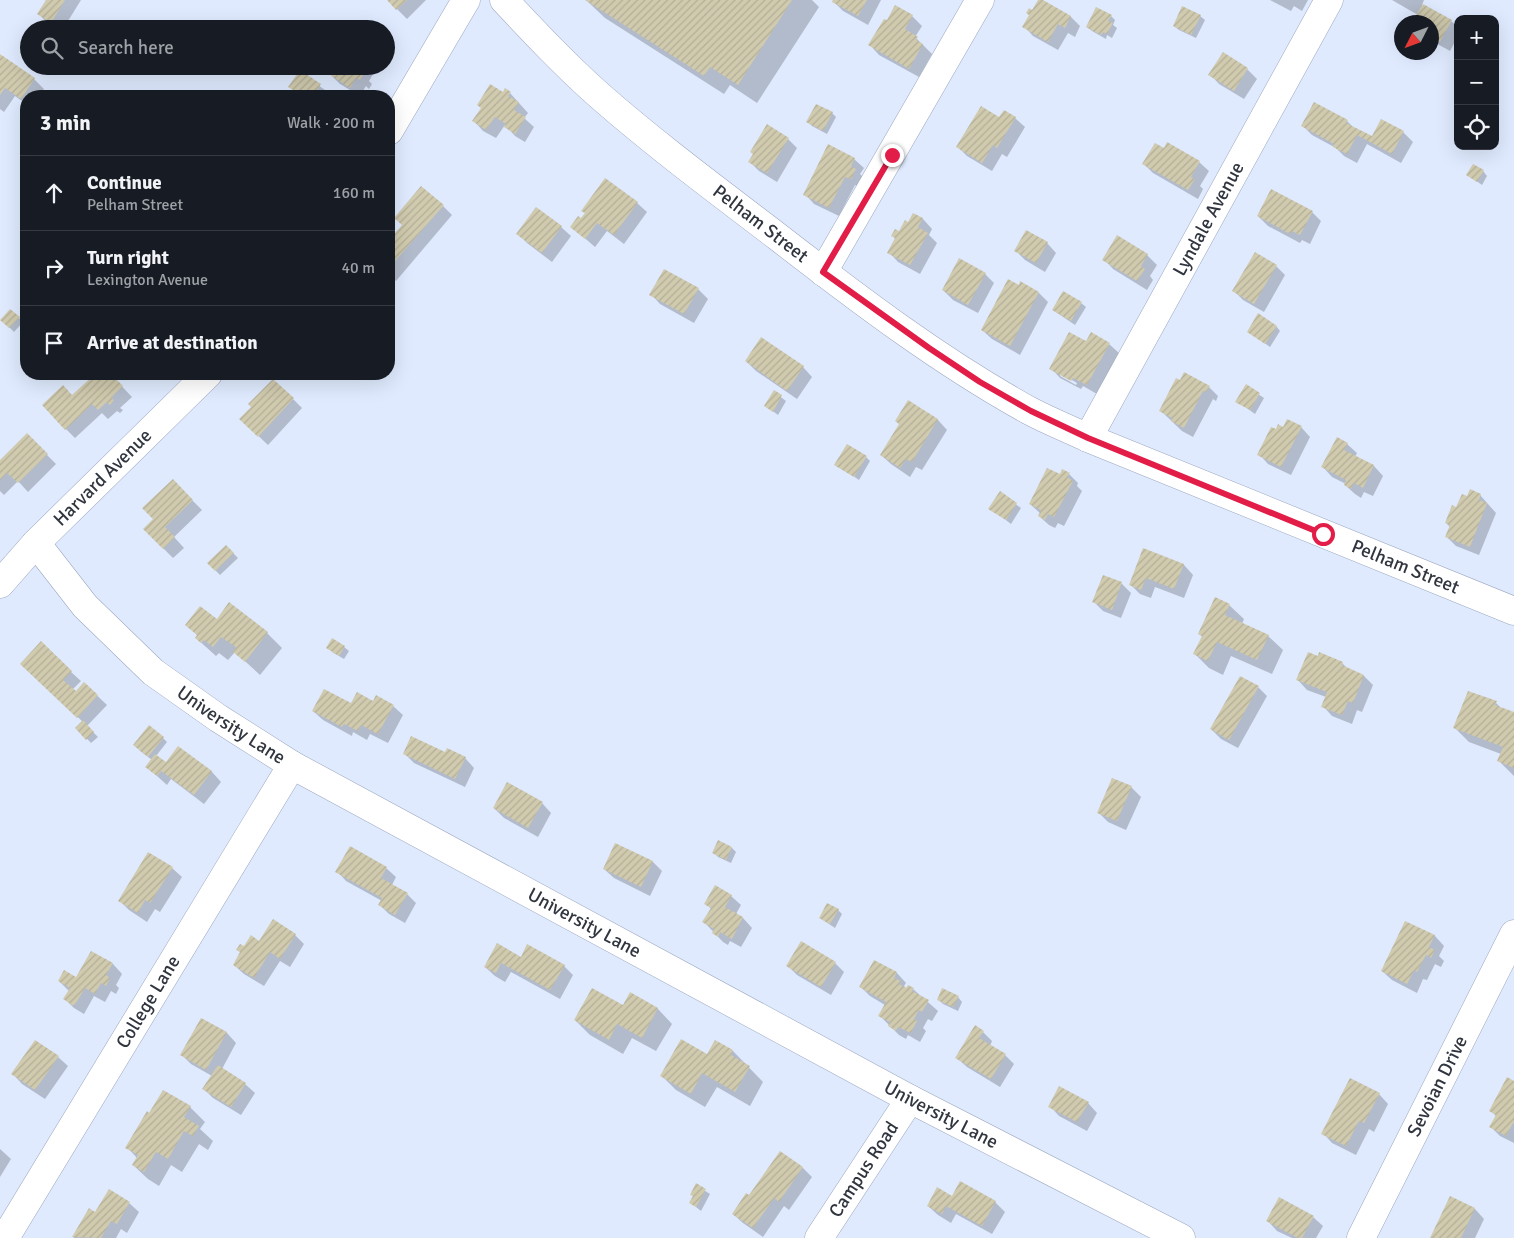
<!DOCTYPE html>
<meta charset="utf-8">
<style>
body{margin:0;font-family:Signika,sans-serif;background:#20242c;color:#f1f3f6}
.controls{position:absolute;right:15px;top:15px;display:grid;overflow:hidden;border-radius:10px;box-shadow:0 5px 20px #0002}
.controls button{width:45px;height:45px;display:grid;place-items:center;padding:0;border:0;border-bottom:1px solid #363941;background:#171b24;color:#f1f3f6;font:25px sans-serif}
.compass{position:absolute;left:1394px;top:15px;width:45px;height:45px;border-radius:50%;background:#171b24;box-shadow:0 5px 20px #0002;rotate:228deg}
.stop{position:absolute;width:15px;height:15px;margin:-11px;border:4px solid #e11d48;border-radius:50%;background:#fff}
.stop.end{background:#e11d48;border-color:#fff;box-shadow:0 1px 5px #0008}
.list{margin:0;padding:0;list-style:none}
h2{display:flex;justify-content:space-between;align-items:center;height:65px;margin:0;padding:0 20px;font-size:21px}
h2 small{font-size:16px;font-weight:400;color:#9ea1a6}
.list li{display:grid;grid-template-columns:32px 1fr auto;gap:15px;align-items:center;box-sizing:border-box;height:75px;padding:0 20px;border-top:1px solid #363941}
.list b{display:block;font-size:19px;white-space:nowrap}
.list p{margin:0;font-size:16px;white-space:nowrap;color:#9ea1a6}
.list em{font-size:16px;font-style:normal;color:#9ea1a6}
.icon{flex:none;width:28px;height:28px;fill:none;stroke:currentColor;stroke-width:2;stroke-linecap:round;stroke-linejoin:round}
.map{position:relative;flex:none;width:1514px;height:1238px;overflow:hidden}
.search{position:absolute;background:#171b24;box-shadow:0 5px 20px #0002;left:20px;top:20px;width:375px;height:55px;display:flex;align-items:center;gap:12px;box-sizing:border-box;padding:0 18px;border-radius:28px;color:#9ea1a6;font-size:19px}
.panel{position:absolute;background:#171b24;box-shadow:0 5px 20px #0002;left:20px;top:90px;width:375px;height:290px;border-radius:20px}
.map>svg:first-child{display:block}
.shadow{fill:#0003;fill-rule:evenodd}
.building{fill:url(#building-hatch)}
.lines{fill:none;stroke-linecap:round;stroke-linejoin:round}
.minor-casing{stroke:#9ca8c0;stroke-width:29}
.minor{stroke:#fff;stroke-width:28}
.route{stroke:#e11d48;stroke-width:6}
.labels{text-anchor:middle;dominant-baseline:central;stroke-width:4;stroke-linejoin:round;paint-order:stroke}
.street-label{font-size:19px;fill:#30353f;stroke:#f4f7fc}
</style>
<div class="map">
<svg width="1514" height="1238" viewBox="0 0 1514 1238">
<defs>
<pattern id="building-hatch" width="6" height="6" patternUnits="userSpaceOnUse" patternTransform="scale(1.25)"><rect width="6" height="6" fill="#d0caae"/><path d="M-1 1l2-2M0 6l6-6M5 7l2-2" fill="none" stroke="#b3ae97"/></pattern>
</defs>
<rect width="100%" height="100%" fill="#dfeafe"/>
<g class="shadow">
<path d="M45,0H81L63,29H56L48,24L39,14L47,1Z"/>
<path d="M388,0H426L407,19Z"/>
<path d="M586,0H812L819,7L757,103L730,85L724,94L605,18Z"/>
<path d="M834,0H881L868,25L843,11L833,1Z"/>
<path d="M1039,0L1071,17L1080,26L1075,37L1068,33L1058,50L1033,36L1024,26Z"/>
<path d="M1270,0H1308L1302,11L1294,6L1291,11Z"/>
<path d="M1392,0H1424L1422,5L1451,21L1458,27V36L1450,51L1432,41V22H1414L1418,15Z"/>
<path d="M912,16L922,26L915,37L932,54L919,77L879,55L870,45L887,22Z"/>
<path d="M1111,16L1115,20L1113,25L1117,28L1112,38L1107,35L1106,39L1092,31L1087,27Z"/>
<path d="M1200,16L1205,20L1196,38L1179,30L1174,26Z"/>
<path d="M1223,54L1247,69L1257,79L1244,99L1219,84L1210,74Z"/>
<path d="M0,55L34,79L44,89L39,96H26V104L15,96L4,112L0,109Z"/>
<path d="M335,66H373L376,69L369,81L372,84L369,89L366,86L360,96L340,84L330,74Z"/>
<path d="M300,72L325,90L320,96H302L294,91Z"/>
<path d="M510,93L528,113L524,118L534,127L525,142L515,136L505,125L496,138L483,131L474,121L503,94Z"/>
<path d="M1315,103L1347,121L1356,130L1372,138L1403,132L1413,142L1401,163L1367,144L1357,163L1344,156L1336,148L1312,135L1303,126Z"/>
<path d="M1004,111L1015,118L1025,127L1007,157L1002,154L992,171L967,156L958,147L999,119Z"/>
<path d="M832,113L836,117L827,134L812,126L808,122Z"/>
<path d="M788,139L797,148L777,182L759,171L750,162Z"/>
<path d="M1164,150L1199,162L1209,171L1200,186L1203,189L1198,199L1153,173L1144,164Z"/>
<path d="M854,159L864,168L860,174L865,179L860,188L855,185L839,216L814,204L805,194Z"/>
<path d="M1483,171L1487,176L1482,185L1468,175Z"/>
<path d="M606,179L637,203L647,212L624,244L607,231L595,247L572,227L581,220Z"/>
<path d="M443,206L452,215L396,281L389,275V242L403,226Z"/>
<path d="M1312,212L1321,221L1310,244L1302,240L1300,243L1268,226L1258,216Z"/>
<path d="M914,214L923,219L932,229L929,235L937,243L920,274L898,262L889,252L896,239L893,236L900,232L909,223Z"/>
<path d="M561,227L571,236L552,262L527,243L518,234Z"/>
<path d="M1047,243L1056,253L1045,272L1025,260L1016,251Z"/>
<path d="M1147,255L1157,265L1150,276L1153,280L1147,290L1113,269L1104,259Z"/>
<path d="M1276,266L1285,275L1264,312L1243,300L1234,291Z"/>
<path d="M985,274L994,283L978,313L953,300L943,290Z"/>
<path d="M1021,283L1039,293L1048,302L1020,355L992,339L982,330Z"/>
<path d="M698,289L708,299L694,323L660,304L651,294Z"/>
<path d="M1081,303L1086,307L1075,325L1053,310Z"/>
<path d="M19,318L23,322L14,332L6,324Z"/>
<path d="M1276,326L1280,331L1270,347L1248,331Z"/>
<path d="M1109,344L1119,353L1097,394L1083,386L1081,389L1060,378L1051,368ZM1060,373L1077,383L1076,385L1060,376Z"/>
<path d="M746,361L803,367L812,377L797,399L756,371Z"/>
<path d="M97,374H110L132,397L120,408L123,410L120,413L117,411L108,419L102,413L75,438L66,429L72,397Z"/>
<path d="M1246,386L1264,398L1255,414L1237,401Z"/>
<path d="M1209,387L1218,396L1216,401L1213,399L1193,437L1182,431L1161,411Z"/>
<path d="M774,392L786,401L778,415L766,406Z"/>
<path d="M293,399L302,408L268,445L251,429Z"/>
<path d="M909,402L938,420L947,430L922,470L916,467L910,477L891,464L881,455L900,424Z"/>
<path d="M1301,427L1310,437L1291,475L1268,464L1259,454L1276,430Z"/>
<path d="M27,435L56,464L28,492L18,481L4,495L0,491V462Z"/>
<path d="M1347,444L1357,453L1355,457L1374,466L1383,476L1373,496L1364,492L1361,498L1355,494L1345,485L1346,484L1332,477L1323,467Z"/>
<path d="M866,457L870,461L859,480L836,464Z"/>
<path d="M1069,474L1078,483L1077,486L1082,491L1064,526L1058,523L1055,528L1049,525L1039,516L1041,514L1030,504L1060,475Z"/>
<path d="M173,481L202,510L174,537L184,548L173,558L144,529L154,519Z"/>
<path d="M1000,493L1021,508L1011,524L990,508Z"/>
<path d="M1480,495L1496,513L1479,555L1456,546L1447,537L1450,527L1446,523L1457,509Z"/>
<path d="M226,546L238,558L220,575L208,563Z"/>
<path d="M1144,550L1184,565L1193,575L1184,598L1155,587L1151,598L1140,594L1130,584Z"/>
<path d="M1121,583L1131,593L1121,618L1103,611L1094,602Z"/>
<path d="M229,604L267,633L282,648L260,675L235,652L228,660L219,653L216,656L196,638L198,636L187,625L217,620Z"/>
<path d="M1229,605L1244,619L1242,624L1268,636L1283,650L1272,674L1231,656L1223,675L1209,668L1195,654L1203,637L1199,634Z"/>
<path d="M344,647L349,651L344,659L332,652Z"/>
<path d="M1342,663L1349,670L1364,676L1373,685L1362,712L1357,710L1352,724L1332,716L1323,706L1326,697L1307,690L1298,680Z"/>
<path d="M71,672L81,681L72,690L76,693L84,683L107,705L87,726L98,737L91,743L77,728L83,722L31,673Z"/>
<path d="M1258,687L1267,696L1238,748L1221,739L1211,729Z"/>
<path d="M373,702L393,706L403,715L388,743L370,734L367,740L353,732L352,736L323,720L313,711Z"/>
<path d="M1496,703L1502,709L1514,713V776L1499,761L1501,754L1469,742L1455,728Z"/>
<path d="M163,738L167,742L156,756L166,764L179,748L212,772L221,782L204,804L171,779L167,785L147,767L152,760L139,750Z"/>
<path d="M404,753L446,754L465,758L474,768L465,787L414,763Z"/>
<path d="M1131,787L1141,797L1126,830L1108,822L1099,813Z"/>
<path d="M542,803L551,813L538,837L504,818L494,808Z"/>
<path d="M719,842L732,848L736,852L731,863L718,857L714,853Z"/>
<path d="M653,862L662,871L650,896L614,878L604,869Z"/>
<path d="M172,868L182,877L160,912L155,909L147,922L129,910L120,901Z"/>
<path d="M386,868L396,877L392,885L407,894L416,903L405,923L389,914L380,905L382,901L346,881L337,871Z"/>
<path d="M731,896L741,905L736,914L743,918L752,928L741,947L730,941L728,945L723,942L704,922L711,909L706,903Z"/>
<path d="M838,910L842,914L835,928L820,918Z"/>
<path d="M1406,922L1435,936L1444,946L1439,956L1444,961L1441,967L1435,964L1427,980L1423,979L1417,993L1392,980L1382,971Z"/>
<path d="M295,935L304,944L290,967L280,961L264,986L244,974L234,965L260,943Z"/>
<path d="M91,952L113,964L122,974L116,985L119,988L116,994L111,991L105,1002L94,996L84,1014L74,1008L65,999L69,991L59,981L76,979Z"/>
<path d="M521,958L564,966L573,975L560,999L511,972L505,982L495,976L485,967Z"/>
<path d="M875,961L897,973L906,983L904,986L907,989L908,986L913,989L938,1011L932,1021L928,1019L923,1028L926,1031L920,1042L908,1035L906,1039L899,1035L879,1015L885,1005L870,996L861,987Z"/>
<path d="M835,963L844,972L831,995L797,975L788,966Z"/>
<path d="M630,994L658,1009L672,1024L656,1051L632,1038L623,1054L590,1035L575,1020L623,1006Z"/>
<path d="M958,997L962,1002L958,1011L943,1004L938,999Z"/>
<path d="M201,1019L227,1033L236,1043L222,1069L245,1084L255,1093L241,1115L213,1098L204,1089L212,1076L191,1064L182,1055Z"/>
<path d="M983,1032L992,1041L990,1046L1005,1055L1014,1064L1000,1087L967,1067L957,1058Z"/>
<path d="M715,1041L733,1051L763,1082L750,1106L717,1087L705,1107L676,1090L662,1076L707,1056Z"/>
<path d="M58,1057L68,1066L45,1099L22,1084L13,1074Z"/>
<path d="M1514,1082V1143L1500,1136L1491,1127L1496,1116L1491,1111Z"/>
<path d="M164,1091L190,1107L205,1122L200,1129L213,1141L208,1150L199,1144L182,1172L171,1165L159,1186L148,1179L133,1165L137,1158L127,1147L150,1114Z"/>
<path d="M1379,1094L1388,1104L1374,1132L1369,1129L1356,1155L1332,1143L1323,1133Z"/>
<path d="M1088,1103L1097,1113L1087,1131L1059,1116L1050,1106Z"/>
<path d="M0,1149L11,1159L0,1177Z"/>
<path d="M802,1167L812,1177L789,1210L784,1206L763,1237L743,1223L733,1214L750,1197Z"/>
<path d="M696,1185L710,1194L701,1211L691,1203Z"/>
<path d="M109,1191L129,1203L139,1212L127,1233L121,1229L116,1238H74L73,1237L96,1214Z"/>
<path d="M953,1197L995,1202L1005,1212L992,1234L956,1214L951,1223L938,1215L928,1206Z"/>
<path d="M1450,1198L1475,1209L1484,1219L1475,1238H1431Z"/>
<path d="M1313,1217L1323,1226L1316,1238H1292L1277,1231L1268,1221Z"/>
</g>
<g class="building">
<path d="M46,0H65L51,23L37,14Z"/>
<path d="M387,0H407L396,10Z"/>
<path d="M585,0H792L738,85L710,67L704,76Z"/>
<path d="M833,0H867L858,16L832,2Z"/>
<path d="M1038,0H1043L1071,16L1065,28L1058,24L1048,42L1022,27L1029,15L1026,13L1029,8L1032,10Z"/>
<path d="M1423,4L1452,20L1440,42L1432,38V22H1412Z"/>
<path d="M895,5L913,15L905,29L918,37L916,40L923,44L909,69L868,45L884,19L887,20Z"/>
<path d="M1182,6L1201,15L1191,35L1173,26Z"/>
<path d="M1096,7L1112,15L1108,21L1113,23L1107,34L1103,32L1101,35L1086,27Z"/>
<path d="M1223,52L1248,68L1234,91L1208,75Z"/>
<path d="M0,54L35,78L21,99L5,88L0,95Z"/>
<path d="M333,66H363L360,71L364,73L360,80L356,78L350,88L329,74Z"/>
<path d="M300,70L321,84L313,96H303L288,87Z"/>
<path d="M490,84L503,92L505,88L511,92L508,96L519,102L514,110L526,117L515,134L504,127L506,124L495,117L486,130L472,121L481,108L477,105Z"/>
<path d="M1314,102L1348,120L1346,123L1372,136L1381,119L1404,131L1392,154L1357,135L1347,154L1333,147L1334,144L1301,126Z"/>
<path d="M816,104L833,112L823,131L806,122Z"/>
<path d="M981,106L999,117L1004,110L1016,117L997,148L993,145L982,163L956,147Z"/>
<path d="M767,124L789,138L767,173L748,162L753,154L750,152Z"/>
<path d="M1167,142L1200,161L1191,177L1195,179L1188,190L1142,164L1155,143L1164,148Z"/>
<path d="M828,144L855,158L851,166L856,169L851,179L845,177L829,208L803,195Z"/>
<path d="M1473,164L1484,170L1477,182L1466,175Z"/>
<path d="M605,178L638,202L614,235L597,223L585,239L570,227L578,216L581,218L585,213L581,211Z"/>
<path d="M421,186L444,205L389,268V240L402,225L394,218Z"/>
<path d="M1271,189L1313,211L1300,235L1292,231L1290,234L1257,216Z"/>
<path d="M536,207L562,226L542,253L516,234Z"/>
<path d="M913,213L923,218L918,227L928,233L910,265L887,253L895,238L891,236L895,229L899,231L905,220L908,222Z"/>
<path d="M1026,230L1048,242L1036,263L1014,251Z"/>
<path d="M1117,235L1148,254L1141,266L1145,269L1137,281L1102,260Z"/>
<path d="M1255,252L1277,265L1254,304L1232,291Z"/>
<path d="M959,258L986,273L968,305L942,290Z"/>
<path d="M664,269L699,288L684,314L649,295Z"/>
<path d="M1008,279L1019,285L1020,281L1039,292L1010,346L981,330Z"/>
<path d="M1063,291L1082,302L1071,321L1052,310Z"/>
<path d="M10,309L20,317L9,328L0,320Z"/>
<path d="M1258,313L1277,326L1265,344L1247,332Z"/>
<path d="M1069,332L1086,341L1091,332L1110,343L1087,385L1073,378L1071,381L1049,369Z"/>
<path d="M761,337L804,366L787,391L745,361Z"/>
<path d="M1184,372L1210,386L1206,392L1203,391L1184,428L1171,421L1172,418L1159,411L1176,378L1180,380Z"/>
<path d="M95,374H111L123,386L111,398L114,400L110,405L107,402L98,410L92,404L65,430L42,405L63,385L72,395Z"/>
<path d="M273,379L294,398L258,437L239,419L251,407L248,404Z"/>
<path d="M1246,384L1260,393L1250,410L1235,402Z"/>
<path d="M774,390L782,395L773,412L764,406Z"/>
<path d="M908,400L938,419L912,462L906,459L900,468L880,455L899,424L895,421Z"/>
<path d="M1287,419L1302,426L1281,467L1257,455L1271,427L1276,429L1278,424L1283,427Z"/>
<path d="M27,433L48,454L18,483L7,473L0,480V460Z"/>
<path d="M1337,437L1348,443L1344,450L1374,465L1363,488L1354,483L1351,489L1344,485L1346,480L1321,467Z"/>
<path d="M847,444L867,456L854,477L834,465Z"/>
<path d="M1047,468L1060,474L1062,469L1070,473L1067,477L1073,481L1054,517L1048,514L1045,520L1038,516L1041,510L1029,504Z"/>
<path d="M173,479L193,500L165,527L175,537L163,549L143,529L153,519L142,508Z"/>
<path d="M1470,489L1481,494L1479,500L1487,503L1470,547L1445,537L1450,525L1445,523L1452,505L1456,507L1462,494L1467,496Z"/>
<path d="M1000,491L1017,503L1006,520L988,509Z"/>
<path d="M226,545L234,553L215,571L207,563Z"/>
<path d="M1143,548L1184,564L1174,589L1146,578L1141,590L1129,585Z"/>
<path d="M1103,575L1122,582L1112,610L1092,602Z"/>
<path d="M1215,597L1230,604L1225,615L1269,635L1257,660L1217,642L1208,661L1193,654L1202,636L1198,634Z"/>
<path d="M229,602L268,632L245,662L233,652L236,647L221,637L213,647L204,640L201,643L195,638L197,635L185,625L200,606L217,619Z"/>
<path d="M332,638L345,646L339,656L326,648Z"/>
<path d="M41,641L72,671L63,680L76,691L84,682L98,695L77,718L20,664Z"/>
<path d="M1308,652L1318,656L1319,652L1343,662L1342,665L1364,675L1353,703L1348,701L1342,715L1321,707L1327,692L1296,680Z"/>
<path d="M1240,676L1259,686L1229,740L1210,729Z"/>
<path d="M324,689L351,703L357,692L373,701L376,695L394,705L378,734L361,725L358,731L344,724L342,727L312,711Z"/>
<path d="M1468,691L1497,701L1495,705L1514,712V768L1497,761L1503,747L1453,728Z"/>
<path d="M83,720L94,732L86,740L75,728Z"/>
<path d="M149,725L164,737L148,757L133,745Z"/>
<path d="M411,736L445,752L447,748L466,757L455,779L403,754Z"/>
<path d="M178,746L212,771L194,795L161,771L157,776L145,767L155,754L166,762Z"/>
<path d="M1112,778L1132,786L1117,821L1097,813Z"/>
<path d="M507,782L543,802L528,828L493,808Z"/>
<path d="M718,840L732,847L726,860L712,853Z"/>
<path d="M615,843L653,861L641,887L603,869Z"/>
<path d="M350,846L387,867L381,878L408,893L395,915L378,905L382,898L335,872Z"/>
<path d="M148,852L173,867L150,903L145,900L138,913L118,901Z"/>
<path d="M715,885L732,895L725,907L743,917L732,939L720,932L718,937L712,933L714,929L702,922L711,908L704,904Z"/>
<path d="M827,903L839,909L830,924L819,918Z"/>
<path d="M273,919L296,934L280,959L270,952L254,978L233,965L240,952L236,950L240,944L244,946L251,935L259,941Z"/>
<path d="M1405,921L1435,935L1429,947L1435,950L1431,958L1426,955L1417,972L1414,970L1407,984L1381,971Z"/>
<path d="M801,941L836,962L821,987L786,966Z"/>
<path d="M497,943L521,957L527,944L565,965L550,990L501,963L496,973L484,967Z"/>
<path d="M91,951L113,963L106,975L110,978L106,986L101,983L95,994L85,988L74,1006L63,999L70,988L58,981L64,970L76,977Z"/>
<path d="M874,960L897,972L894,978L901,981L899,984L906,988L908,985L914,988L912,991L929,1000L922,1012L919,1010L914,1019L917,1021L911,1033L898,1027L896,1031L888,1026L890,1022L878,1016L886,1002L859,987Z"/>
<path d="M592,988L623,1005L630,992L658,1008L642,1038L617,1024L609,1040L574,1020Z"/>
<path d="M942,988L959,996L953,1007L937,1000Z"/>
<path d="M201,1018L227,1032L206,1070L180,1055Z"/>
<path d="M975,1025L984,1031L979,1038L1006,1054L991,1079L955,1058Z"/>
<path d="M681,1039L707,1054L715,1040L733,1050L731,1055L750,1066L735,1092L702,1073L691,1094L660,1076Z"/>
<path d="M35,1040L59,1056L35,1090L11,1074Z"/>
<path d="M218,1065L246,1083L231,1107L202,1089Z"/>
<path d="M1507,1077L1514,1081V1124L1513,1123L1506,1136L1489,1127L1496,1115L1489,1111Z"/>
<path d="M1350,1078L1380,1093L1364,1123L1359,1121L1346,1146L1321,1134Z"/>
<path d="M1059,1086L1089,1102L1077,1122L1048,1107Z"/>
<path d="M163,1090L191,1106L184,1117L199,1126L193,1136L184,1131L168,1159L156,1152L144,1172L132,1165L138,1155L125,1148L147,1111L149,1113Z"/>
<path d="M780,1151L803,1167L779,1202L774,1198L753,1228L732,1214L746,1193L749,1195Z"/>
<path d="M960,1181L996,1201L982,1226L946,1206L942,1214L927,1206L937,1187L952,1196Z"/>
<path d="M696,1183L706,1189L696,1207L689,1203L693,1196L690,1195Z"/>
<path d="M109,1189L130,1202L117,1224L111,1221L101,1238L72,1237L89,1208L95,1212Z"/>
<path d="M1450,1196L1475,1208L1461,1238H1430Z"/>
<path d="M1279,1197L1314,1216L1302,1238H1298L1266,1221Z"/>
</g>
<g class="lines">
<defs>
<g id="minor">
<path id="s1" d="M504,0C535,33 566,66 600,96C657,146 718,191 778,237C858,299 941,362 1030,411C1049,421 1069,429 1088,438L1514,611"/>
<path d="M389,131L466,0"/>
<path d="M823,272L980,0"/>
<path id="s2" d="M1088,438L1329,0"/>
<path id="s3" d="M36,543L85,606L153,672L218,718L292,765L910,1099L1181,1238"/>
<path id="s4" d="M0,584L36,543L208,374"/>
<path id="s5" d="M5,1238L292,765"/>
<path id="s6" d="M819,1238L910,1099"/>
<path id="s7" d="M1361,1238L1514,934"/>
</g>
</defs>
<use href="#minor" class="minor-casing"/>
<use href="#minor" class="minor"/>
</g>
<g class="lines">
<path class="route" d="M892,155L823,272L929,348L980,382L1031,411L1088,438L1323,534"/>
</g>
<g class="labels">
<g class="street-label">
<text stroke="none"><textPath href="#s2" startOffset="250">Lyndale Avenue</textPath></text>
<text stroke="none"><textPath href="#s1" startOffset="341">Pelham Street</textPath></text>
<text stroke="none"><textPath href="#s4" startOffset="148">Harvard Avenue</textPath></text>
<text stroke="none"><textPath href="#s1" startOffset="1076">Pelham Street</textPath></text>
<text stroke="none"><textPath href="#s3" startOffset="269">University Lane</textPath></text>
<text stroke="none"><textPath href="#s3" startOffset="674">University Lane</textPath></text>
<text stroke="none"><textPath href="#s5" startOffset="276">College Lane</textPath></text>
<text stroke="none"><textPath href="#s7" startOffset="170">Sevoian Drive</textPath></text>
<text stroke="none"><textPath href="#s3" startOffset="1079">University Lane</textPath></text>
<text stroke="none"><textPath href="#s6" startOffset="82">Campus Road</textPath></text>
</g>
</g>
</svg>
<div class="controls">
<button>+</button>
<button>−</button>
<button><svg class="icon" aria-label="locate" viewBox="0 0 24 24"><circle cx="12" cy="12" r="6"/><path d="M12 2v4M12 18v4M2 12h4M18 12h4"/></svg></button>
</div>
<svg class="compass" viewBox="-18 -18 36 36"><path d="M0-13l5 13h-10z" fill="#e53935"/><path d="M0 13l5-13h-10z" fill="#9ea1a6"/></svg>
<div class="stop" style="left:1323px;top:534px"></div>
<div class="stop end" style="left:892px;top:155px"></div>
<div class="search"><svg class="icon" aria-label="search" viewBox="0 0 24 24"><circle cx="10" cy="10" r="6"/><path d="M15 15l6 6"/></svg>Search here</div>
<section class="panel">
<h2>3 min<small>Walk · 200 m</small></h2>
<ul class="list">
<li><svg class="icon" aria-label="ahead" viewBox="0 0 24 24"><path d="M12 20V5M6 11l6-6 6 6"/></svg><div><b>Continue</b><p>Pelham Street</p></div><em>160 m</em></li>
<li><svg class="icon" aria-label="right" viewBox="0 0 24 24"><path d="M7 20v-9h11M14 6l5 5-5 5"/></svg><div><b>Turn right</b><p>Lexington Avenue</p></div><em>40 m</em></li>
<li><svg class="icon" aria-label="arrive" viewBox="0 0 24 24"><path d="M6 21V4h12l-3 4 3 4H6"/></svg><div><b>Arrive at destination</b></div></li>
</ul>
</section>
</div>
